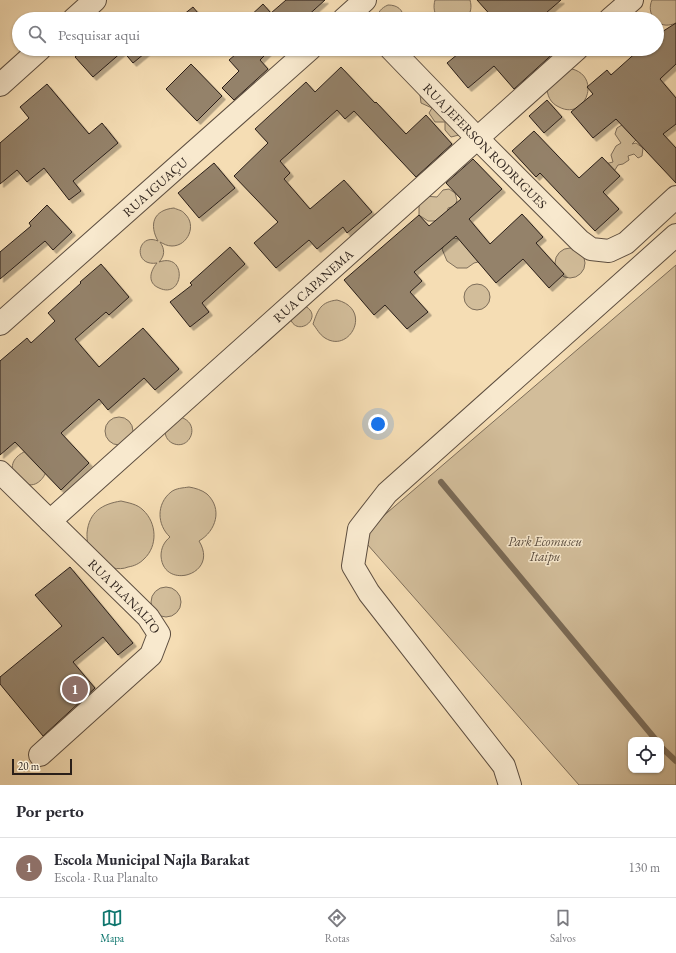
<!DOCTYPE html>
<html lang="pt">
<meta charset="utf-8">
<style>
body{margin:0;font-family:"EB Garamond",serif;background:#f2f2f3;color:#2b2b33}
.controls{position:absolute;right:12px;bottom:12px;display:grid;overflow:hidden;border-radius:8px;box-shadow:0 1px 3px #0004}
.controls button{width:36px;height:36px;display:grid;place-items:center;padding:0;border:0;border-bottom:1px solid #e1e1e2;background:#fff;color:#2b2b33;font:20px sans-serif}
.scale{position:absolute;left:12px;bottom:10px;width:60px;box-sizing:border-box;padding-left:4px;border:2px solid #2a1f19;border-top:0;font-size:11px;line-height:14px;white-space:nowrap;color:#2a1f19;-webkit-text-stroke:3px #f8e9ce;paint-order:stroke}
.you{position:absolute;left:378px;top:424px;width:14px;height:14px;margin:-10px;border:3px solid #fff;border-radius:50%;background:#1a73e8;box-shadow:0 0 0 6px #1a73e833}
.badge{display:grid;place-items:center;width:26px;height:26px;border-radius:50%;background:#0f766e;color:#fff;font-size:13px;font-weight:700}
.pin{position:absolute;translate:-50% -50%;border:2px solid #fff;box-shadow:0 1px 4px #0006}
.list{margin:0;padding:0;list-style:none}
h2{display:flex;justify-content:space-between;align-items:center;height:52px;margin:0;padding:0 16px;font-size:17px}
h2 small{font-size:13px;font-weight:400;color:#7c7c81}
.list li{display:grid;grid-template-columns:26px 1fr auto;gap:12px;align-items:center;box-sizing:border-box;height:60px;padding:0 16px;border-top:1px solid #e1e1e2}
.list b{display:block;font-size:15px;white-space:nowrap}
.list p{margin:0;font-size:13px;white-space:nowrap;color:#7c7c81}
.list em{font-size:13px;font-style:normal;color:#7c7c81}
.icon{flex:none;width:22px;height:22px;fill:none;stroke:currentColor;stroke-width:2;stroke-linecap:round;stroke-linejoin:round}
.map{position:relative;flex:none;width:676px;height:785px;overflow:hidden}
.search{position:absolute;background:#fff;box-shadow:0 1px 3px #0004;left:12px;right:12px;top:12px;height:44px;display:flex;align-items:center;gap:10px;box-sizing:border-box;padding:0 14px;border-radius:22px;color:#7c7c81;font-size:15px}
.sheet{height:112px;background:#fff}
nav{display:flex;justify-content:space-around;align-items:center;box-sizing:border-box;height:56px;border-top:1px solid #e1e1e2;background:#fff;font-size:11px;color:#7c7c81}
nav a{display:grid;justify-items:center;gap:2px}
nav .on{color:#0f766e}
.map>svg:first-child{display:block}
.green{fill:#d2bd9a;stroke:#7e6e5a;fill-rule:evenodd}
.lines{fill:none;stroke-linecap:round;stroke-linejoin:round}
.stream{stroke:#7a6a56;stroke-width:6}
.building{fill:#94826a;stroke:#2a1f19;filter:url(#shadow)}
.minor-casing{stroke:#5d4e40;stroke-width:24}
.minor{stroke:#f8e9ce;stroke-width:22}
.labels{text-anchor:middle;dominant-baseline:central;stroke-width:3;stroke-linejoin:round;paint-order:stroke}
.street-label{font-size:13px;fill:#2a1f19;stroke:#f8e9ce}
.park-label{font-size:13px;font-style:italic;fill:#5c4e40;stroke:#f8e9ce}
</style>
<div class="map">
<svg width="676" height="785" viewBox="0 0 676 785">
<defs>
<filter id="shadow"><feDropShadow dx="3.5" dy="3.5" stdDeviation="0" flood-color="#0004"/></filter>
</defs>
<rect width="100%" height="100%" fill="#f5ddb4"/>
<filter id="stains"><feTurbulence type="fractalNoise" baseFrequency=".005" numOctaves="4"/><feColorMatrix values="0 0 0 0 .2 0 0 0 0 .09 0 0 0 0 .02 0 0 0 .5 -.17"/></filter>
<radialGradient id="worn" r=".72"><stop offset=".6" stop-color="#630" stop-opacity="0"/><stop offset="1" stop-color="#630" stop-opacity=".3"/></radialGradient>
<g class="green">
<path d="M435,0H470C472,7 471,13 466,19H439C434,14 433,7 435,0Z"/>
<path d="M652,0H676V23C669,26 663,26 657,22V19H654C650,13 649,7 652,0Z"/>
<path d="M388,5C397,5 403,9 404,19H377C378,12 381,8 388,5Z"/>
<path d="M566,68C604,71 587,122 559,107C550,103 547,95 547,87Z"/>
<path d="M420,95L463,134L451,137L445,130V122H435L429,113L432,108L421,103Z"/>
<path d="M625,123L638,138L632,144L636,143L643,148L642,156L638,158L634,154L628,156L629,160L623,164L618,165L613,173L605,164L613,162L611,155L616,146L621,143L615,134L617,128Z"/>
<path d="M449,189L455,193L457,200L455,206L448,208L447,214L438,221H428L419,215V205L424,196L437,197L443,190Z"/>
<path d="M174,208C178,210 182,210 185,214C197,225 188,246 172,246C167,246 164,244 160,242C165,249 165,256 159,262C188,252 184,300 159,288C147,283 150,271 157,263C132,267 137,232 158,241C149,225 153,210 174,208Z"/>
<path d="M448,238H454L463,240L482,261L474,263L467,268H457L447,261L442,249Z"/>
<circle cx="570" cy="263" r="15"/>
<path d="M676,265V785H579L360,536ZM631,740H661V770H631Z"/>
<circle cx="477" cy="297" r="13"/>
<path d="M337,300C373,309 350,354 325,338C319,334 317,329 313,324C318,309 321,302 337,300Z"/>
<path d="M305,306C325,317 297,339 290,318Z"/>
<path d="M180,417C202,423 190,452 172,443C167,440 165,436 165,430Z"/>
<circle cx="119" cy="431" r="14"/>
<path d="M29,450L47,469C45,477 37,488 26,484C25,483 23,481 22,480C19,478 16,476 14,474C8,462 19,453 29,450Z"/>
<path d="M189,487C195,488 202,490 207,494C223,509 216,531 199,541C220,575 163,591 161,556C161,548 164,542 170,537C157,525 156,504 171,492C176,488 183,488 189,487Z"/>
<path d="M121,501C129,503 137,504 143,510C157,523 158,546 144,559C139,564 134,566 128,567C124,569 117,569 113,568C109,566 105,561 101,558C98,555 92,552 89,548C87,545 87,537 87,533C89,512 102,504 121,501Z"/>
<circle cx="166" cy="602" r="15"/>
</g>
<g class="lines">
<g class="stream">
<path d="M441,482L656,740"/>
<path d="M661,747L676,761"/>
</g>
</g>
<g class="building">
<path d="M286,0H325L304,19H247L263,4L271,13Z"/>
<path d="M477,0H561L539,19H494Z"/>
<path d="M193,7L203,19H178Z"/>
<path d="M676,23V64L660,79L676,98V124L663,134L676,148V183L616,119L593,138L571,112L593,94L587,87L607,70L611,75L640,49H657V35Z"/>
<path d="M84,49H150L133,63L123,51L93,77L75,57Z"/>
<path d="M242,49H271L260,60L268,69L234,100L222,88L239,71L229,60Z"/>
<path d="M464,49H558L514,89L494,66L468,88L447,63Z"/>
<path d="M191,64L222,96L197,121L166,89Z"/>
<path d="M341,67L375,103L376,102L406,134L426,115L452,144L416,177L354,111L345,119L337,110L280,161L290,173L284,179L310,209L344,180L372,212L347,233L343,227L317,249L309,240L276,268L254,243L278,222L234,176L268,143L255,129L306,82L315,92Z"/>
<path d="M47,84L89,134L102,123L118,143L73,181L81,191L69,200L44,168L27,182L17,170L0,184V143L29,118L20,107Z"/>
<path d="M547,100L562,117L544,133L529,116Z"/>
<path d="M534,131L579,178L602,157L620,176L603,192L619,209L595,231L540,173L536,177L512,151Z"/>
<path d="M473,159L502,189L469,219L490,244L522,214L543,237L536,243L564,274L549,288L523,259L496,283L456,236L414,272L422,281L410,292L428,312L407,329L385,305L374,315L344,280L419,215L429,226L461,199L446,183Z"/>
<path d="M214,163L235,188L199,218L178,193Z"/>
<path d="M47,205L72,232L53,250L45,241L0,279V252L31,226L29,223Z"/>
<path d="M230,247L245,264L202,303L209,312L190,327L170,302L192,285L190,283Z"/>
<path d="M101,264L129,297L109,315L106,312L75,339L99,367L143,328L179,369L155,390L144,378L108,410L99,399L61,433L89,463L61,490L15,442L0,455V361L27,338L31,343L55,321L48,313L81,283L80,282Z"/>
<path d="M70,567L133,643L118,655L103,637L73,662L95,688L43,736L0,684V677L62,626L35,595Z"/>
</g>
<g class="lines">
<defs>
<g id="minor">
<path d="M74,19L95,0"/>
<path d="M344,19L365,0"/>
<path d="M610,19L632,0"/>
<path id="s1" d="M391,49L477,138L580,241L591,249L609,251L626,243L676,197"/>
<path d="M0,85L40,49"/>
<path id="s2" d="M0,324L310,49"/>
<path id="s3" d="M0,472L148,617L159,634L151,655L40,755"/>
<path id="s4" d="M50,521L577,49"/>
<path d="M510,785L504,766L369,593L353,566L359,529L387,493L676,235"/>
</g>
</defs>
<use href="#minor" class="minor-casing"/>
<use href="#minor" class="minor"/>
</g>
<g class="labels">
<g class="street-label">
<text stroke="none"><textPath href="#s1" startOffset="135">RUA JEFERSON RODRIGUES</textPath></text>
<text stroke="none"><textPath href="#s2" startOffset="207">RUA IGUAÇU</textPath></text>
<text stroke="none"><textPath href="#s4" startOffset="353">RUA CAPANEMA</textPath></text>
<text stroke="none"><textPath href="#s3" startOffset="176">RUA PLANALTO</textPath></text>
</g>
<g class="park-label">
<text x="545" y="541">Park Ecomuseu<tspan x="545" dy="15">Itaipu</tspan></text>
</g>
</g>
<rect width="100%" height="100%" filter="url(#stains)"/>
<rect width="100%" height="100%" fill="url(#worn)"/>
</svg>
<div class="controls">
<button><svg class="icon" aria-label="locate" viewBox="0 0 24 24"><circle cx="12" cy="12" r="6"/><path d="M12 2v4M12 18v4M2 12h4M18 12h4"/></svg></button>
</div>
<div class="scale">20 m</div>
<div class="you"></div>
<div class="pin badge" style="left:75px;top:689px;background:#8d6e63">1</div>
<div class="search"><svg class="icon" aria-label="search" viewBox="0 0 24 24"><circle cx="10" cy="10" r="6"/><path d="M15 15l6 6"/></svg>Pesquisar aqui</div>
</div>
<section class="sheet">
<h2>Por perto<small></small></h2>
<ul class="list">
<li><span class="badge" style="background:#8d6e63">1</span><div><b>Escola Municipal Najla Barakat</b><p>Escola · Rua Planalto</p></div><em>130 m</em></li>
</ul>
</section>
<nav>
<a class="on"><svg class="icon" aria-label="map" viewBox="0 0 24 24"><path d="M3 6l6-2 6 2 6-2v14l-6 2-6-2-6 2zM9 4v14M15 6v14"/></svg>Mapa</a>
<a><svg class="icon" aria-label="directions" viewBox="0 0 24 24"><path d="M12 3l9 9-9 9-9-9zM9 14v-3h6M13 9l2 2-2 2"/></svg>Rotas</a>
<a><svg class="icon" aria-label="saved" viewBox="0 0 24 24"><path d="M7 4h10v16l-5-4-5 4z"/></svg>Salvos</a>
</nav>
